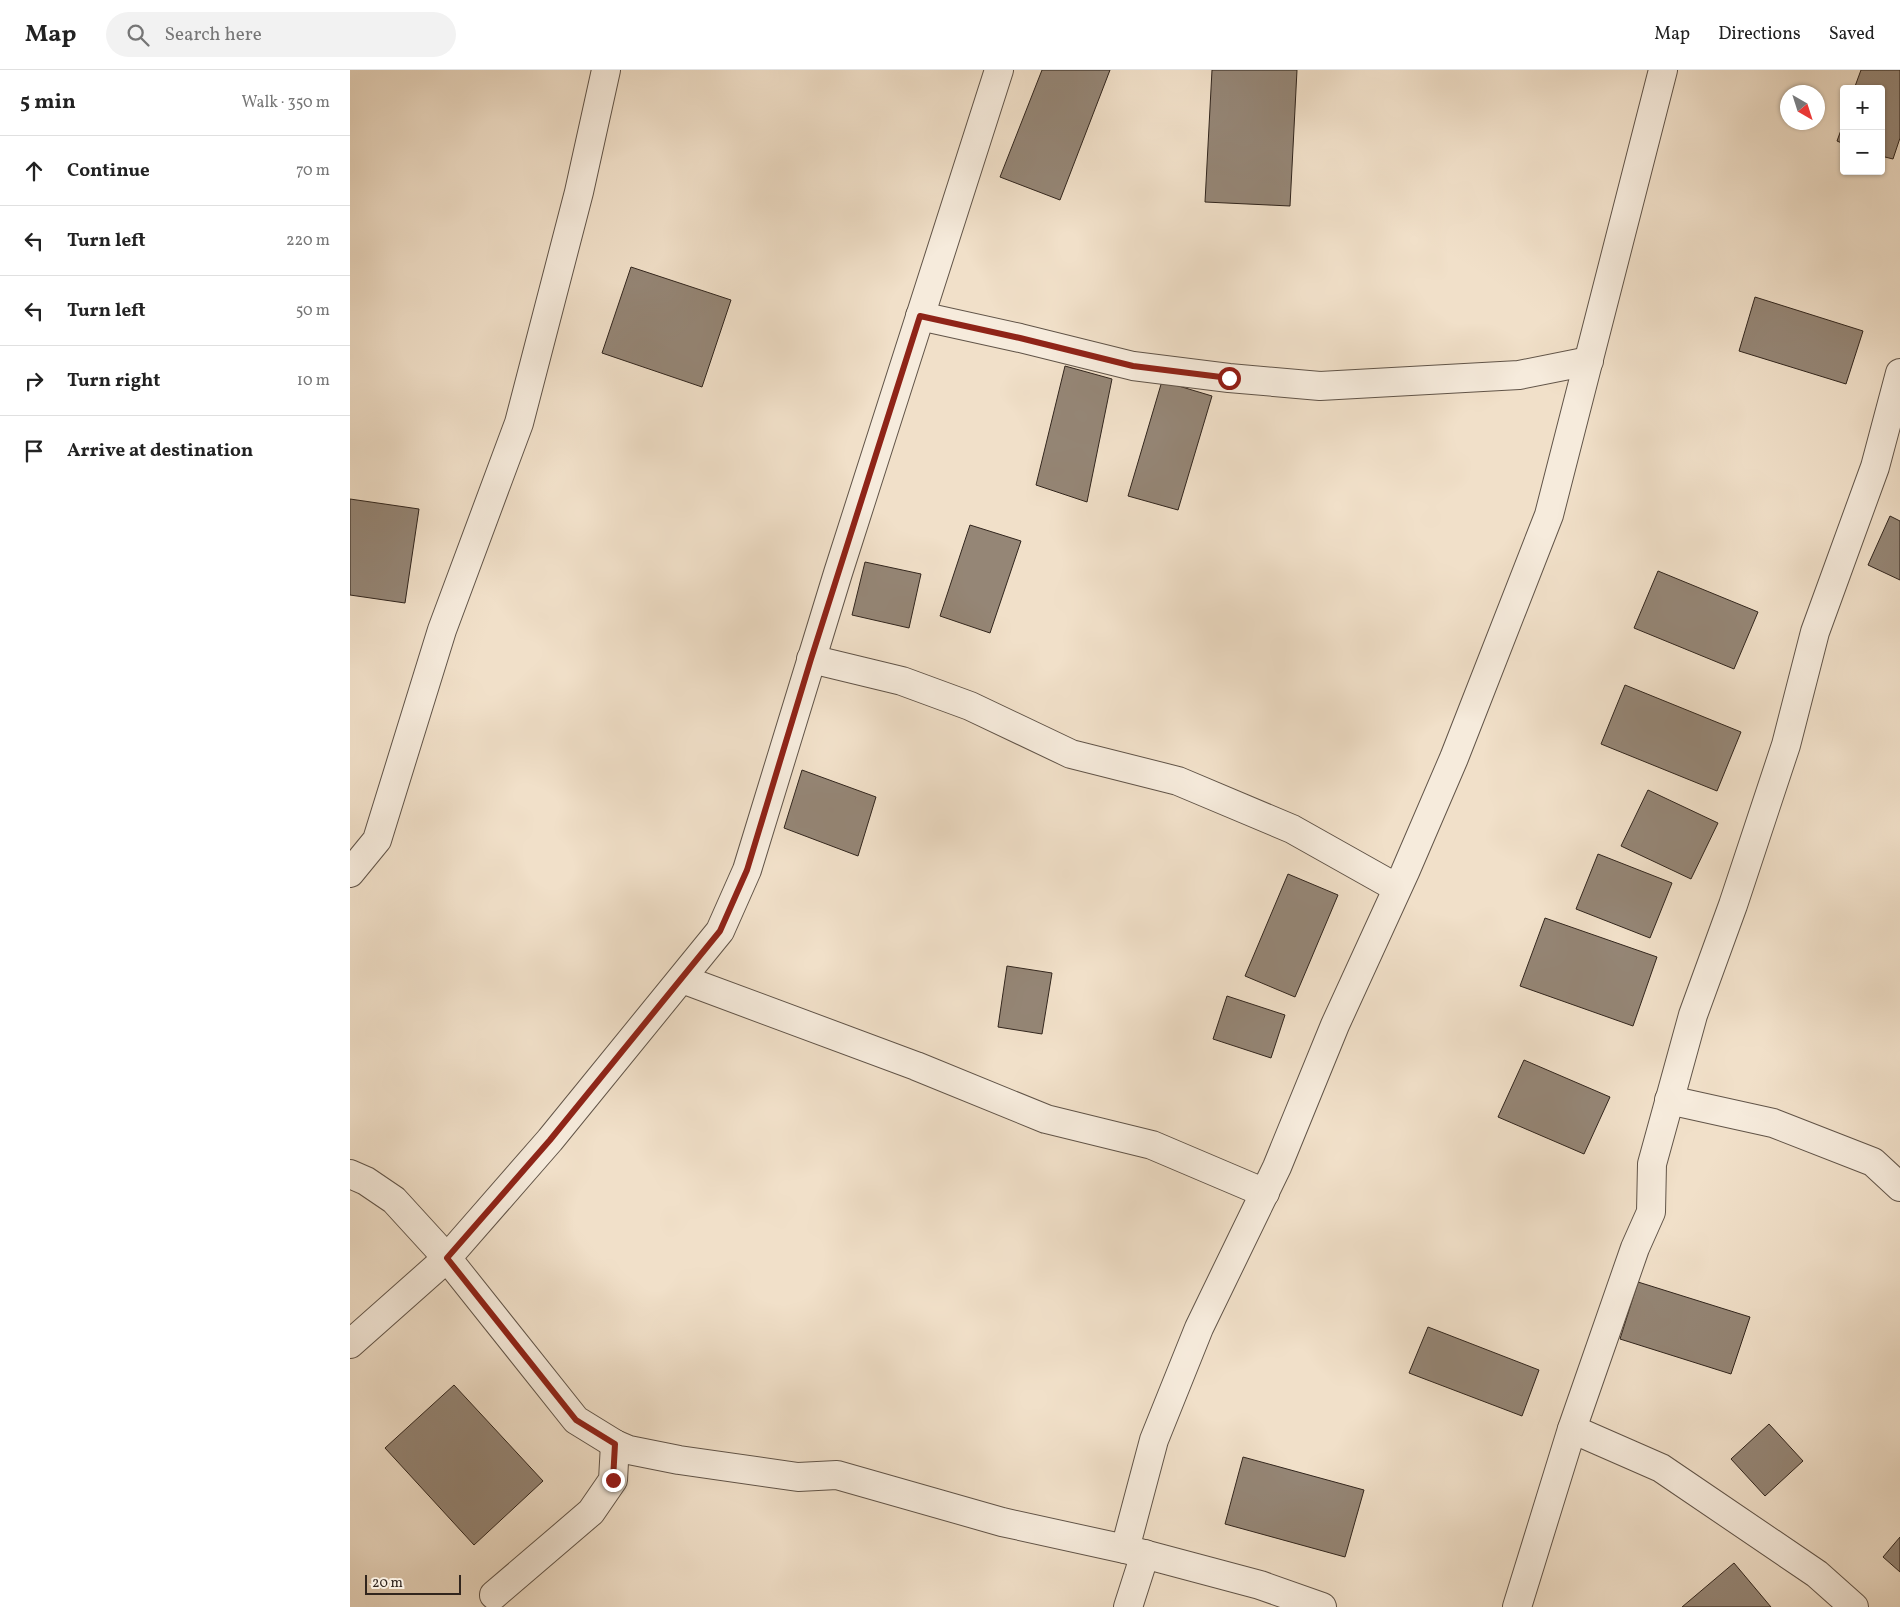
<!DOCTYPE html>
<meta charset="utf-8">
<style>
body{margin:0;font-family:Vollkorn,serif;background:#f2f2f2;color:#222}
.controls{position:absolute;right:15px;top:15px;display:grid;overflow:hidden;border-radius:5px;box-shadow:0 1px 4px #0004}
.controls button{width:45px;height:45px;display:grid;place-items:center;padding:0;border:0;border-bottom:1px solid #e0e0e0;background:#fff;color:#222;font:25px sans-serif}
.compass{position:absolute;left:1430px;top:15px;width:45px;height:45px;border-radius:50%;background:#fff;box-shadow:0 1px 4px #0004;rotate:141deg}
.scale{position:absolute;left:15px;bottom:12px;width:96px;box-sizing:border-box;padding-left:5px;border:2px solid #31251d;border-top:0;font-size:14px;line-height:18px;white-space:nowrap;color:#31251d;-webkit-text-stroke:4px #f6ebdc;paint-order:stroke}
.stop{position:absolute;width:15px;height:15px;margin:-11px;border:4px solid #8f2418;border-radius:50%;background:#fff}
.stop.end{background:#8f2418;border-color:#fff;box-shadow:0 1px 5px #0008}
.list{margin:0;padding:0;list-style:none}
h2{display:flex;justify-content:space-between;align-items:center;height:65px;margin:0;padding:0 20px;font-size:21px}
h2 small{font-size:16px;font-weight:400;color:#767676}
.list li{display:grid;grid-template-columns:32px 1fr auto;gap:15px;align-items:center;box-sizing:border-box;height:70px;padding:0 20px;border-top:1px solid #e0e0e0}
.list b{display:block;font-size:19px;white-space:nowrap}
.list em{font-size:16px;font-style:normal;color:#767676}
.icon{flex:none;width:28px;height:28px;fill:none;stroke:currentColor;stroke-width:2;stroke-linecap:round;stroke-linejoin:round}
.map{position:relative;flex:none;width:1550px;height:1537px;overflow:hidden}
header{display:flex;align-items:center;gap:30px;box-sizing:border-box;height:70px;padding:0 25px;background:#fff;border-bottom:1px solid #e0e0e0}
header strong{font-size:24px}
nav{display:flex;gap:28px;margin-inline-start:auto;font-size:18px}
.search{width:350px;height:45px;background:#f2f2f2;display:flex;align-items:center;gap:12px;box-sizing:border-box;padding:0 18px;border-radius:28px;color:#767676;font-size:19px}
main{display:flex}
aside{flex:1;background:#fff}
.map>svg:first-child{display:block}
.building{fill:#958676;stroke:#31251d}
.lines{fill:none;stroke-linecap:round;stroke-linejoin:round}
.street-casing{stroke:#615448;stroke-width:30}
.street{stroke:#f6ebdc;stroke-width:28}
.route{stroke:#8f2418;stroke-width:6}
</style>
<header>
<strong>Map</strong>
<div class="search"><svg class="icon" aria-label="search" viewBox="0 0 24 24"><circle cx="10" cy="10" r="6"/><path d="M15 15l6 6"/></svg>Search here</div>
<nav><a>Map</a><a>Directions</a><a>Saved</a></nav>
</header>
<main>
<aside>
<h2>5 min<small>Walk · 350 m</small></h2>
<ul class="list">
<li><svg class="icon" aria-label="ahead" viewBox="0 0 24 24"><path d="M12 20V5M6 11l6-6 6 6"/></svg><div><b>Continue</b></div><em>70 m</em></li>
<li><svg class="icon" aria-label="left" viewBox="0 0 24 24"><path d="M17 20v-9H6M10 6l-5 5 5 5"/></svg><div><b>Turn left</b></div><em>220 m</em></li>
<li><svg class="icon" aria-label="left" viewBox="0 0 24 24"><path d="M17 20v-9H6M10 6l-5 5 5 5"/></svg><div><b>Turn left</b></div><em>50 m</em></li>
<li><svg class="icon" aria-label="right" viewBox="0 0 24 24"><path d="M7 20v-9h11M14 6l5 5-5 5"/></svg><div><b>Turn right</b></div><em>10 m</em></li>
<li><svg class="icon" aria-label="arrive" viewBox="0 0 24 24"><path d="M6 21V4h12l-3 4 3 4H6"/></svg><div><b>Arrive at destination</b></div></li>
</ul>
</aside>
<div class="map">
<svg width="1550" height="1537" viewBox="0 0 1550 1537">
<rect width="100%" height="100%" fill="#f1e0c9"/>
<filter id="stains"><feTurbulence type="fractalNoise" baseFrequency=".004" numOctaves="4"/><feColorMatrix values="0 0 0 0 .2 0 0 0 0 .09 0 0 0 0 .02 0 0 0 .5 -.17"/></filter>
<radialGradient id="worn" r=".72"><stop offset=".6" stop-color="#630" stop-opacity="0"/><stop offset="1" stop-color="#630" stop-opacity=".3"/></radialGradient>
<g class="building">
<path d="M692,0H760L710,130L650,107Z"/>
<path d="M862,0H947L940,136L855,132Z"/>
<path d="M1511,0H1550V68L1543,89L1531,86V19H1504Z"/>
<path d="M1494,52V74L1487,71Z"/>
<path d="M281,197L381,230L352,317L252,283Z"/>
<path d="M1405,227L1513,261L1496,314L1389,281Z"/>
<path d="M715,296L762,309L737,432L686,415Z"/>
<path d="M812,311L862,326L828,440L778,426Z"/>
<path d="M0,429L69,439L55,533L0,525Z"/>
<path d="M1540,446L1550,451V510L1518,495Z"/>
<path d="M620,455L671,471L640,563L590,546Z"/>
<path d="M515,492L571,504L559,558L502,545Z"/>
<path d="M1308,501L1408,542L1384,599L1284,558Z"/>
<path d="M1275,615L1391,662L1367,721L1251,674Z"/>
<path d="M452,700L526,727L508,786L434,758Z"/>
<path d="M1298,720L1368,753L1341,809L1271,776Z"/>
<path d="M1248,784L1322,813L1300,868L1226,839Z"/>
<path d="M938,804L988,825L945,927L895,906Z"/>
<path d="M1195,848L1307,887L1283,956L1170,916Z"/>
<path d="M657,896L702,903L692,964L648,957Z"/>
<path d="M877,926L935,945L921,988L863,969Z"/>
<path d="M1174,990L1260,1027L1234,1084L1148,1047Z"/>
<path d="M1288,1212L1400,1247L1381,1304L1270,1269Z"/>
<path d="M1078,1257L1189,1300L1172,1346L1059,1303Z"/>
<path d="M104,1315L193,1411L124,1475L35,1378Z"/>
<path d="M1419,1354L1453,1391L1415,1426L1381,1389Z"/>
<path d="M893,1387L1014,1420L995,1487L875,1454Z"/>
<path d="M1550,1467V1502L1533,1487Z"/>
<path d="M1384,1493L1421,1537H1332Z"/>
</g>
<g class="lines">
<defs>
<g id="street">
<path d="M570,246L670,268L783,296L879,308L970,316L1169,305L1239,291"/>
<path d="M461,589L552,611L620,636L721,684L828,711L942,759L1047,818"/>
<path d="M0,803L27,770L92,560L169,353L229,122L256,0"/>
<path d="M332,909L566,996L696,1049L802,1075L915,1123"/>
<path d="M1319,1030L1423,1053L1523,1092L1550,1117"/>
<path d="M0,1104L16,1111L44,1130L97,1188L226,1350L265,1374L279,1380L329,1390L448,1407L487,1405L652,1452L775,1479L910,1515L972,1537"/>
<path d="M0,1274L97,1188L200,1070L370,861L397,800L488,503L649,0"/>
<path d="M1222,1359L1311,1398L1467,1504L1504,1537"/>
<path d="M775,1479L804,1370L849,1258L927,1097L985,955L1055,802L1104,688L1199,445L1313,0"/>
<path d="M144,1525L241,1442L263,1410L265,1374"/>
<path d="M778,1537L795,1484"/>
<path d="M1167,1537L1222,1359L1285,1178L1301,1142L1302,1094L1343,945L1383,835L1436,675L1465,562L1525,397L1550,303"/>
</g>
</defs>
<use href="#street" class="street-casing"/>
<use href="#street" class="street"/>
</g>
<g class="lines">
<path class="route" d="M263,1410L265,1374L226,1350L97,1188L200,1070L370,861L397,800L461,589L570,246L670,268L783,296L879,308"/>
</g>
<rect width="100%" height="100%" filter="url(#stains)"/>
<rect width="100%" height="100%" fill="url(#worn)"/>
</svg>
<div class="controls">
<button>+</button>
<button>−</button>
</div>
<svg class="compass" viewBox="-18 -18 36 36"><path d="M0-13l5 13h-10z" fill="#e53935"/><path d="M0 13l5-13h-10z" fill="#767676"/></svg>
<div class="scale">20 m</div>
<div class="stop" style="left:879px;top:308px"></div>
<div class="stop end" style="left:263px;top:1410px"></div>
</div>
</main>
